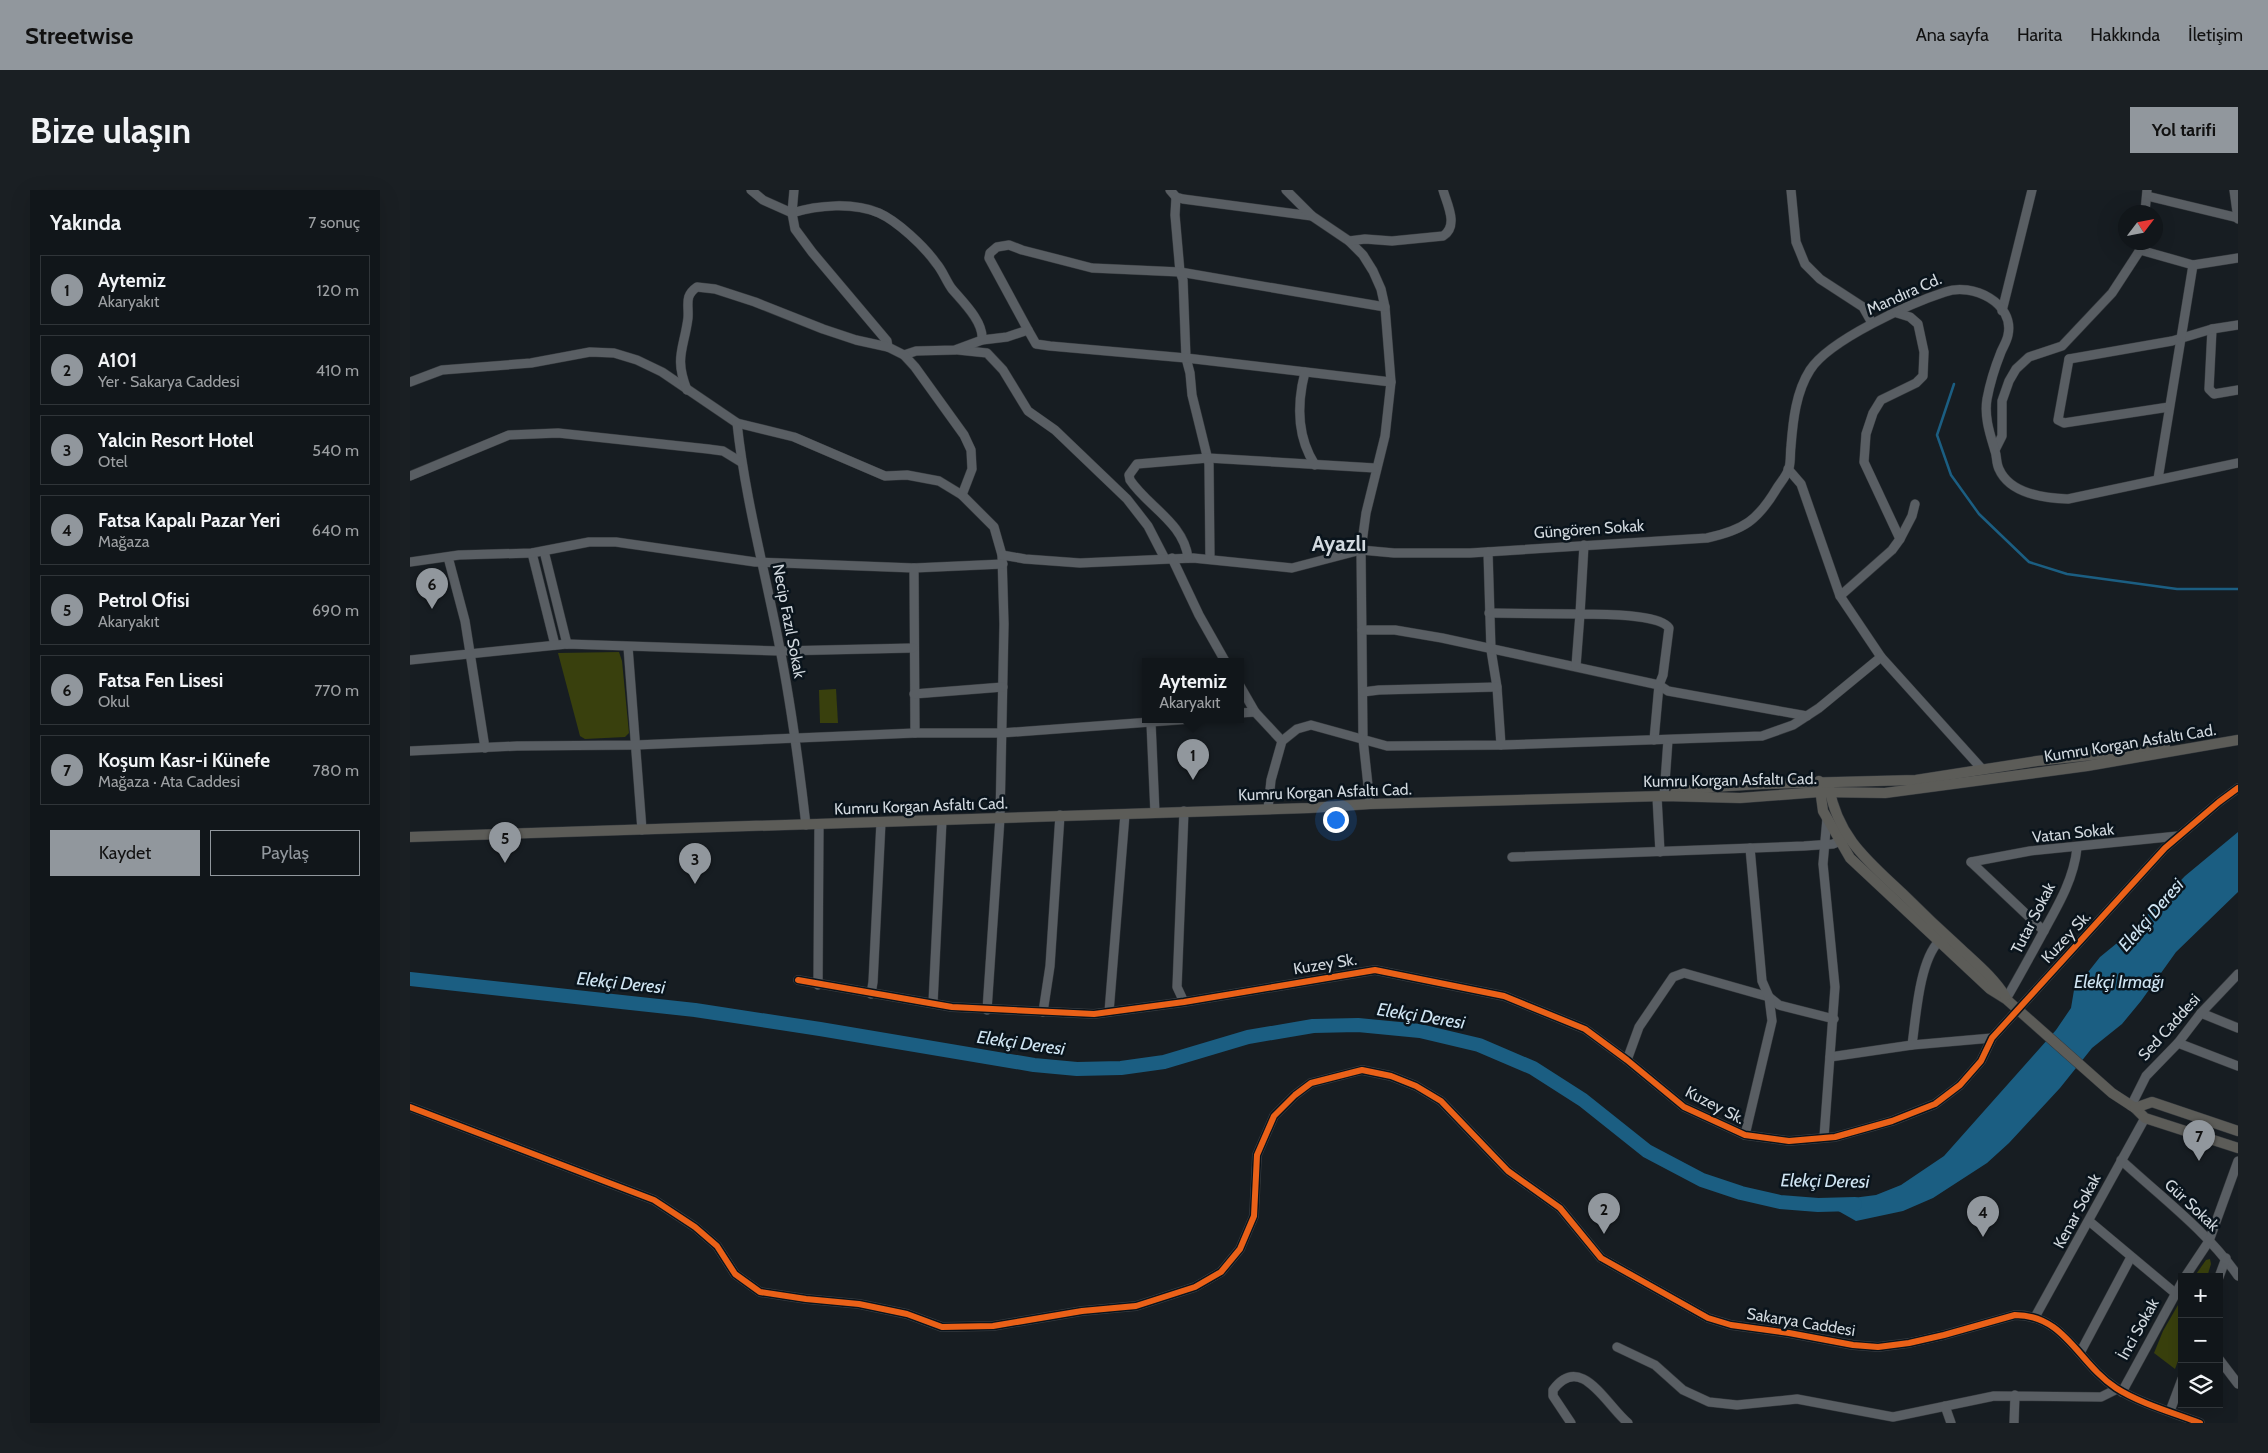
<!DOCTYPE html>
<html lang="tr">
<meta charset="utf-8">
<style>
body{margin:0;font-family:Cabin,sans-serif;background:#1a1f23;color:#f1f3f6}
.controls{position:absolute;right:15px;bottom:15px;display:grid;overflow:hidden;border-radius:0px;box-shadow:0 5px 20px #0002}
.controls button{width:45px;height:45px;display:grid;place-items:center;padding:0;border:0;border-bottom:1px solid #303539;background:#11161a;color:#f1f3f6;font:25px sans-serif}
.compass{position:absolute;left:1708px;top:15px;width:45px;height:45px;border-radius:50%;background:#11161a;box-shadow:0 5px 20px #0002;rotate:58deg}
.you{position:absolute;left:925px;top:629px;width:18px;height:18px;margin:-12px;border:4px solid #fff;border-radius:50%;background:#1a73e8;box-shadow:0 0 0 8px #1a73e833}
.badge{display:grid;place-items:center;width:32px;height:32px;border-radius:50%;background:#91979d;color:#111;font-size:16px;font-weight:700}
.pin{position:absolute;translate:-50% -41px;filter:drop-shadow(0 1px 2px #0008)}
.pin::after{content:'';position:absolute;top:26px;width:18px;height:15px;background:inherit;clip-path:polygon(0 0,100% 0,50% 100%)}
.popup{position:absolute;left:732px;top:468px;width:102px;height:65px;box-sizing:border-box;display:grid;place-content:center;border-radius:0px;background:#11161a;filter:drop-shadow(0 1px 4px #0005);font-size:16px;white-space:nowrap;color:#9c9fa2}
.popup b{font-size:19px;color:#f1f3f6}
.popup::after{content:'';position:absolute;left:50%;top:100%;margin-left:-10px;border:10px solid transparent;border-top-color:#11161a}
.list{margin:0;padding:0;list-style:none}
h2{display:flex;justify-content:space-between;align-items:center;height:65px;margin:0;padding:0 20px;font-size:21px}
h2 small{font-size:16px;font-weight:400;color:#9c9fa2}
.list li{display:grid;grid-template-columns:32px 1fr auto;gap:15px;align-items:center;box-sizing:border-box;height:70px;margin:0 10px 10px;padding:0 10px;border:1px solid #303539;border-radius:0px}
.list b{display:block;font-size:19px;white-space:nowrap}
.list p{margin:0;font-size:16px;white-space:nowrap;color:#9c9fa2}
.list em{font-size:16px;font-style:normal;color:#9c9fa2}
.actions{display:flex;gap:10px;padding:15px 20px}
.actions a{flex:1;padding:11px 0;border:1px solid #91979d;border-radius:0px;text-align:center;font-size:18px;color:#91979d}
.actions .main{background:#91979d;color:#111}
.icon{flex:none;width:28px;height:28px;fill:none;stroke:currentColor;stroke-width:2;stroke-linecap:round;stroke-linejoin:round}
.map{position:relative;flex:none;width:1828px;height:1233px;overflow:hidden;border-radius:0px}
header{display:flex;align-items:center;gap:30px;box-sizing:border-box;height:70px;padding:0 25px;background:#91979d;color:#111}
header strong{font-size:24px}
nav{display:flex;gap:28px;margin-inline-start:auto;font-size:18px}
.intro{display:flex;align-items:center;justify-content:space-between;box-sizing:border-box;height:120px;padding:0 30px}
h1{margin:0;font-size:35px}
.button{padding:12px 22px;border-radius:0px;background:#91979d;color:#111;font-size:18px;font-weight:700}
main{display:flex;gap:30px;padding:0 30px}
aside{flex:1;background:#11161a;border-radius:0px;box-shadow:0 5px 20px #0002}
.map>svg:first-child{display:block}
.green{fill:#39400d}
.water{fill:#1b5e82}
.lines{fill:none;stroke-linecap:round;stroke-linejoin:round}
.stream{stroke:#1b5e82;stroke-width:2.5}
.river{stroke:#1b5e82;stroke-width:14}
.minor-casing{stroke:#35393d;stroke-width:10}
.major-casing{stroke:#35393d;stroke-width:11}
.minor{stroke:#595e63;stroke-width:9}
.major{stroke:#5c5c58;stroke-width:10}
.cycleway-casing{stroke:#0a141c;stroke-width:9}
.cycleway{stroke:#ea6118;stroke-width:6}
.labels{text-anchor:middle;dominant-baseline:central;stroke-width:5;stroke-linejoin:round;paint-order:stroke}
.street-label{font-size:16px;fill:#d2d9df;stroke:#0a141c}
.water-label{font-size:18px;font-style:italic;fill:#d0e5f3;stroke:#0a141c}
.district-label{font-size:21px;font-weight:bold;fill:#d2d9df;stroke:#0a141c}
</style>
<header>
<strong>Streetwise</strong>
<nav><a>Ana sayfa</a><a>Harita</a><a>Hakkında</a><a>İletişim</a></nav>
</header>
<div class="intro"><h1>Bize ulaşın</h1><a class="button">Yol tarifi</a></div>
<main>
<aside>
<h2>Yakında<small>7 sonuç</small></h2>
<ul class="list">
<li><span class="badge">1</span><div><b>Aytemiz</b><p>Akaryakıt</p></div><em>120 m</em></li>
<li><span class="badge">2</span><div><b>A101</b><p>Yer · Sakarya Caddesi</p></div><em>410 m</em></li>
<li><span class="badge">3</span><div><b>Yalcin Resort Hotel</b><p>Otel</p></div><em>540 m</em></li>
<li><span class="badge">4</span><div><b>Fatsa Kapalı Pazar Yeri</b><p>Mağaza</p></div><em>640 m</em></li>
<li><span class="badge">5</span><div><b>Petrol Ofisi</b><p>Akaryakıt</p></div><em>690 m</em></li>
<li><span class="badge">6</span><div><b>Fatsa Fen Lisesi</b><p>Okul</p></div><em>770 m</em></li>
<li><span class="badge">7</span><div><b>Koşum Kasr-i Künefe</b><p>Mağaza · Ata Caddesi</p></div><em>780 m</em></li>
</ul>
<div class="actions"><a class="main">Kaydet</a><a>Paylaş</a></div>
</aside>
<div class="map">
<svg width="1828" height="1233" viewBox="0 0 1828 1233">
<rect width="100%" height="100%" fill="#171d22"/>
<g class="green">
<path d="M209,462L212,471L219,543L215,547L175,549L170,546L148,463Z"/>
<path d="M426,499L428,533H410L409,500Z"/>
<path d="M1800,1069L1801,1074L1797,1087H1784L1796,1070Z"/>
<path d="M1772,1108V1160L1765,1179L1744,1163L1753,1141Z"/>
</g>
<path class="water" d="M1828,642V702L1766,762L1731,811L1712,834L1682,858L1650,898L1599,953L1577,973L1523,1008L1493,1021L1446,1031L1423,1018L1435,1009L1466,1005L1491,995L1534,966L1646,840L1661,818L1664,800L1690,767L1723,740L1775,686Z"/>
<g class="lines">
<path class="stream" d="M1544,194L1527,245L1541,285L1569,324L1619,372L1657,384L1767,399H1828"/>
<path class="river" d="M0,789L285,820L410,839L624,875L667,879L711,878L754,872L838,847L903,836L948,835L1010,841L1069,855L1123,878L1173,910L1237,961L1292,990L1331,1003L1370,1012L1408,1015L1445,1014"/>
<defs>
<g id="minor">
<path d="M341,0L353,10L382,23C408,15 443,12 469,23C487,31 514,56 526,73C533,81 536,91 542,99C553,112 574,132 572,150"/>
<path d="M384,0L382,23L385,39L402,62L477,151L478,157"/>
<path d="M760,0L766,7L773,9L902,26"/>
<path d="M876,0L902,26L939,51L953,65L963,81L971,99L975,117L981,192L975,246L956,323L951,360L953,549L960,614"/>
<path d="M1381,0L1386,52L1395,74L1410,89L1453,117L1462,133"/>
<path d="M1824,0L1828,29"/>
<path d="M1737,6L1828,28"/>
<path d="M766,7L765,25L770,82L773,90L776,168L780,183L782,205L799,274L800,369"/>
<path d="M1735,22L1737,0"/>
<path d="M939,51L955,49L982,51L1033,46C1049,36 1037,14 1033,0"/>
<path d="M1730,60L1783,75L1828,68"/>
<path d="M1592,121L1622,0"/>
<path d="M1802,139L1799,199L1804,204L1828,200"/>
<path d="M618,140L579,68L580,63L587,57L599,55L612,60L682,78L770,82L975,117"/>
<path d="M548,160L577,163L593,180L618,221L645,240L717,309L738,336L754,367"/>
<path d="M494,165L506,161L545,160L572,150L597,147L618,140L626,154L640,156L776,168L981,192"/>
<path d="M1659,169L1648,230L1654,233L1759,217"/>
<path d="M1659,169L1762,151L1802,139L1828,135"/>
<path d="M895,182C887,213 887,247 905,275"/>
<path d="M0,192L32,180L121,173L180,162L204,163L227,170L252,182L327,233L384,247L475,286L497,285L529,291L552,305L584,337L592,365L594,434L590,628L577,820"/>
<path d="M277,200C264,167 274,159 278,128C279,114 274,106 287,97L305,99L345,112L413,139L446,150L478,157L494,165L505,177L554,245L561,260L562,279L552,305"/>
<path d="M327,233C335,308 355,381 369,454C381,514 389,574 396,635"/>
<path d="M1585,260L1592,246V211L1599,191L1606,179L1619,167L1652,156L1702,103L1730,60L1731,52"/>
<path d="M1378,279L1391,294L1430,406L1471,467L1572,579"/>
<path d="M0,286L99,245L148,243L298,259L313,261L331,272"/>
<path d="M1748,289L1783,75"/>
<path d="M1490,349L1502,326L1505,314"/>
<path d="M134,361L157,454"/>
<path d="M1078,362L1081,460L1087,497L1091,555"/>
<path d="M122,363L145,455"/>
<path d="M592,365L615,369L670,373L783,368L882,378L951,360L984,363H1060L1297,348C1334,340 1348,330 1367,298C1371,292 1377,285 1379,278C1381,271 1380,263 1381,256C1383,230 1386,202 1400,180C1419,150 1501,113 1535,102C1562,92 1605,113 1598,145C1597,151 1593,157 1591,162C1585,177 1580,193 1577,209C1574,227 1580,244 1585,261C1587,266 1586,273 1589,279C1600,304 1634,308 1658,309L1828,273"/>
<path d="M38,367L55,431L75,558"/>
<path d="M762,368L789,425L815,471"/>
<path d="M778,368C774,333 737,316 720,290L719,285L727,274L798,268L965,278"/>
<path d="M0,372L49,365L122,363L179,352H206L345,372L504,378L593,374"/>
<path d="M504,378L505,543"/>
<path d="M1430,406L1482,360L1490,349L1454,272L1456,244L1463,223L1471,210L1506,193L1513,186L1514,162L1508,134L1500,127L1487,123"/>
<path d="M1079,423L1170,424L1174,355"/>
<path d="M952,440H985L1032,448L1249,495L1258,501L1397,526"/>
<path d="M218,457L232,640"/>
<path d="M0,470L157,454L370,461L503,458"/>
<path d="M1166,476L1170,424C1189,425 1249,423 1259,438L1253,485L1249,495L1244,550"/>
<path d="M830,496L845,522"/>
<path d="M953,502L969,500L1087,497"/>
<path d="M504,504L593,497"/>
<path d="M830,523L845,522L872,551"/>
<path d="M741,533L745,623"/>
<path d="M0,561L107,556L226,555L505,543H591L781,529"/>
<path d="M1254,606L1258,550"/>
<path d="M1247,607L1250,662"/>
<path d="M858,619L861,590L872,551L887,539L901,535L977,556L1091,555L1352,546L1383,535L1409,518L1471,467"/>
<path d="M1102,667L1394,656L1423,654L1435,649"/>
<path d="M1561,672L1620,661L1768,646"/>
<path d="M1561,672L1634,741"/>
<path d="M388,790L542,817L684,824L774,812L965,780L1094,806L1175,839L1217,870L1274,917L1335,945L1379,951L1425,947L1482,931L1525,914L1550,895L1571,871L1582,848L1755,658L1809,612L1828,598"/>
<path d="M408,795L409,635"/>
<path d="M461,804L463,792L471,632"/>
<path d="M1596,809C1610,785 1623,761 1636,737C1650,712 1664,687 1667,658"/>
<path d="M774,812L767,797L774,621"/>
<path d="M523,813L532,630"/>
<path d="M633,822L640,776L650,625"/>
<path d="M699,822L715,624"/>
<path d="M1791,823L1828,838"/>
<path d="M1768,853L1828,876"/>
<path d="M1502,855C1506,827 1509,772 1529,751"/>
<path d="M1420,867L1502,855L1582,848"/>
<path d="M1217,870L1229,837L1263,787L1274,783L1359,807L1369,815L1424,829"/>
<path d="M1721,916L1736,886L1768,853L1791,823L1828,784"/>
<path d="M0,917L244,1010L285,1037L307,1056L325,1084L350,1102L396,1109L449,1114L497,1124L532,1137L583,1136L672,1121L726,1116L785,1097L811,1082L830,1059L844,1026L847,965L864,926L885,905L901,893L952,880L981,886L1006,896L1031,911L1098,981L1150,1018L1191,1068L1298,1128L1321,1135L1379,1143L1443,1155L1468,1157L1499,1153L1534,1145L1605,1125C1655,1125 1668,1173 1706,1198C1729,1213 1764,1223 1790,1233"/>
<path d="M1335,945L1362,831L1359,807L1352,791L1340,658"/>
<path d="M1414,947L1425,797L1413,674L1417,628"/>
<path d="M1711,970C1751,1007 1797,1041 1828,1086"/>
<path d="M1679,1031L1765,1103"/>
<path d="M1775,1087L1799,1051L1828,971"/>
<path d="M1809,1087L1816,1068"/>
<path d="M1625,1127L1735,928"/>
<path d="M1207,1157L1245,1175L1273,1200L1299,1212L1327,1215L1387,1209L1483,1227L1584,1206L1691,1207L1707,1199"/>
<path d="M1670,1163L1721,1067"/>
<path d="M1809,1169L1828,1194"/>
<path d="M1712,1202L1772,1092"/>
<path d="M1535,1216L1541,1233"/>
<path d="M1760,1221L1772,1189"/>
<path d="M1161,1233L1143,1206V1200C1171,1162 1196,1215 1218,1233"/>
<path d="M1604,1233L1605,1205"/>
</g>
<g id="major">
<path d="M1409,591L1413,621L1440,668L1580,799L1596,809L1702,903L1725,918L1735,928L1828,958"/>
<path d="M1419,597C1428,648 1458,671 1493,704C1512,723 1531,741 1551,759C1567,774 1584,788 1595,806"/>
<path d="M1265,603L1302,597L1352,594L1506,590L1627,571L1755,557"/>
<path d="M0,647L899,618L960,614L1254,606L1330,608L1409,602L1475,603L1677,576L1828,550"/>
<path d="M1725,918L1742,912L1828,941"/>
</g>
</defs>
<use href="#minor" class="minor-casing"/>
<use href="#major" class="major-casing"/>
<use href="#minor" class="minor"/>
<use href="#major" class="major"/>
<defs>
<g id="cycleway">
<path d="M388,790L542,817L684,824L774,812L965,780L1094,806L1175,839L1217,870L1274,917L1335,945L1379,951L1425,947L1482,931L1525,914L1550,895L1571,871L1582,848L1755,658L1809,612L1828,598"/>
<path d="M0,917L244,1010L285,1037L307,1056L325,1084L350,1102L396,1109L449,1114L497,1124L532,1137L583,1136L672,1121L726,1116L785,1097L811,1082L830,1059L844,1026L847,965L864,926L885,905L901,893L952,880L981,886L1006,896L1031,911L1098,981L1150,1018L1191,1068L1298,1128L1321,1135L1379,1143L1443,1155L1468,1157L1499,1153L1534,1145L1605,1125C1655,1125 1668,1173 1706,1198C1729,1213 1764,1223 1790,1233"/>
</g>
</defs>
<use href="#cycleway" class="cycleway-casing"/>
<use href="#cycleway" class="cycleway"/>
</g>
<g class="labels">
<g class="street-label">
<text transform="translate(1494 104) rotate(-24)">Mandıra Cd.</text>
<text transform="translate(1179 339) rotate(-4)">Güngören Sokak</text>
<text transform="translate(379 431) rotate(79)">Necip Fazıl Sokak</text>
<text transform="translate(1720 553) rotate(-9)">Kumru Korgan Asfaltı Cad.</text>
<text transform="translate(1320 590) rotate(-1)">Kumru Korgan Asfaltı Cad.</text>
<text transform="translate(915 602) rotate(-2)">Kumru Korgan Asfaltı Cad.</text>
<text transform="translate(511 616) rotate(-2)">Kumru Korgan Asfaltı Cad.</text>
<text transform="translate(1663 643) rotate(-6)">Vatan Sokak</text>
<text transform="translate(1623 728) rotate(-63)">Tutar Sokak</text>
<text transform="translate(1656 747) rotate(-47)">Kuzey Sk.</text>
<text transform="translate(915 774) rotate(-9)">Kuzey Sk.</text>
<text transform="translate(1759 837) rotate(-48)">Sed Caddesi</text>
<text transform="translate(1305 915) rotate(27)">Kuzey Sk.</text>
<text transform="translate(1782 1015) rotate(43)">Gür Sokak</text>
<text transform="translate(1667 1021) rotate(-62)">Kenar Sokak</text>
<text transform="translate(1391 1132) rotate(9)">Sakarya Caddesi</text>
<text transform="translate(1728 1139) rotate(-61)">İnci Sokak</text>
</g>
<g class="water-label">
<text transform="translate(1741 725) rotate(-49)">Elekçi Deresi</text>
<text x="1709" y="792">Elekçi Irmağı</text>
<text transform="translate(211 793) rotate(6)">Elekçi Deresi</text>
<text transform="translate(1011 826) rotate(9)">Elekçi Deresi</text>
<text transform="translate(611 853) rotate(8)">Elekçi Deresi</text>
<text transform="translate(1415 991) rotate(1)">Elekçi Deresi</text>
</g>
<g class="district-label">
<text x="929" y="353">Ayazlı</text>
</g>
</g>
</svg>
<div class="controls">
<button>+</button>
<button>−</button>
<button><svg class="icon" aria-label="layers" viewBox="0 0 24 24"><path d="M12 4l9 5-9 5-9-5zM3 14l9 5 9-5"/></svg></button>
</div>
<svg class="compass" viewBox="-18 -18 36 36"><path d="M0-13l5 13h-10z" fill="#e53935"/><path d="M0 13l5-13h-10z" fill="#9c9fa2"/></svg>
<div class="you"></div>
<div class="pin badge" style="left:783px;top:590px">1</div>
<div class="popup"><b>Aytemiz</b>Akaryakıt</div>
<div class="pin badge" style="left:1194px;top:1044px">2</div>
<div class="pin badge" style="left:285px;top:694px">3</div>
<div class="pin badge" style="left:1573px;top:1047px">4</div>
<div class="pin badge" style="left:95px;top:673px">5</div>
<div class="pin badge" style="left:22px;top:419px">6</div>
<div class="pin badge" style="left:1789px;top:971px">7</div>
</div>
</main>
